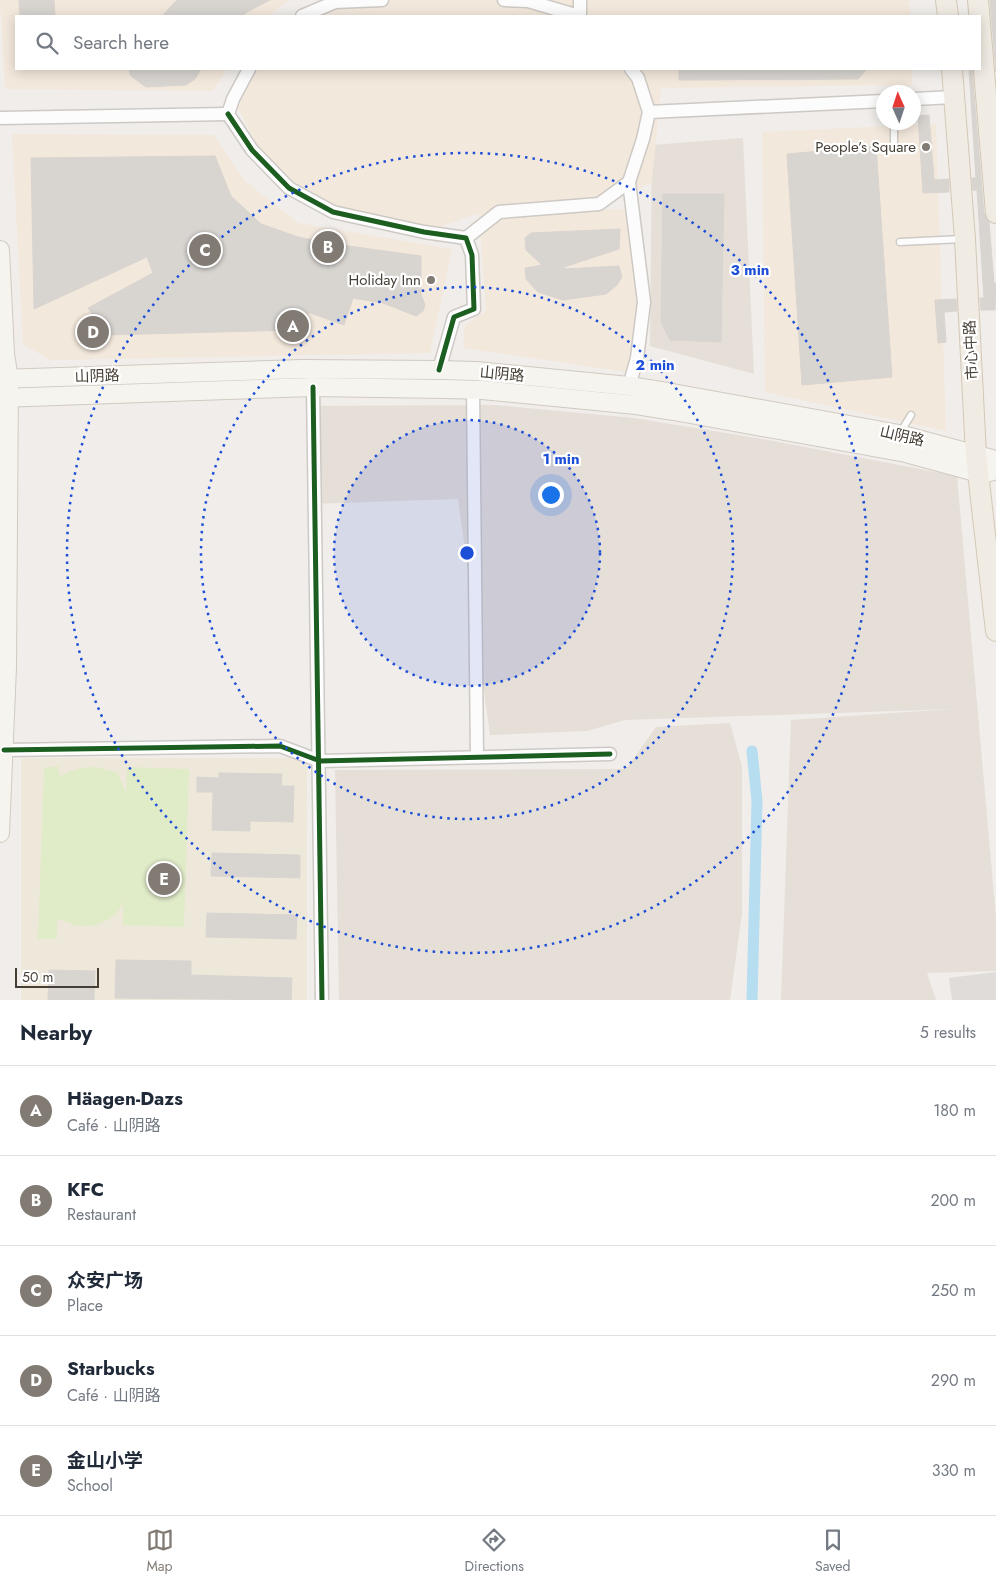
<!DOCTYPE html>
<meta charset="utf-8">
<style>
body{margin:0;font-family:Jost,"Noto Sans SC",sans-serif;background:#f6f6f7;color:#1f2937}
.compass{position:absolute;left:876px;top:85px;width:45px;height:45px;border-radius:50%;background:#fff;box-shadow:0 2px 12px #0003;rotate:357deg}
.scale{position:absolute;left:15px;bottom:12px;width:84px;box-sizing:border-box;padding-left:5px;border:2px solid #463e35;border-top:0;font-size:14px;line-height:18px;white-space:nowrap;color:#463e35;-webkit-text-stroke:4px #fff;paint-order:stroke}
.you{position:absolute;left:550px;top:494px;width:18px;height:18px;margin:-12px;border:4px solid #fff;border-radius:50%;background:#1a73e8;box-shadow:0 0 0 8px #1a73e833}
.badge{display:grid;place-items:center;width:32px;height:32px;border-radius:50%;background:#827b74;color:#fff;font-size:16px;font-weight:700}
.pin{position:absolute;translate:-50% -50%;border:2px solid #fff;box-shadow:0 1px 5px #0006}
.list{margin:0;padding:0;list-style:none}
h2{display:flex;justify-content:space-between;align-items:center;height:65px;margin:0;padding:0 20px;font-size:21px}
h2 small{font-size:16px;font-weight:400;color:#747a83}
.list li{display:grid;grid-template-columns:32px 1fr auto;gap:15px;align-items:center;box-sizing:border-box;height:90px;padding:0 20px;border-top:1px solid #e0e1e3}
.list b{display:block;font-size:19px;white-space:nowrap}
.list p{margin:0;font-size:16px;white-space:nowrap;color:#747a83}
.list em{font-size:16px;font-style:normal;color:#747a83}
.icon{flex:none;width:28px;height:28px;fill:none;stroke:currentColor;stroke-width:2;stroke-linecap:round;stroke-linejoin:round}
.map{position:relative;flex:none;width:996px;height:1000px;overflow:hidden}
.search{position:absolute;background:#fff;box-shadow:0 2px 12px #0003;left:15px;right:15px;top:15px;height:55px;display:flex;align-items:center;gap:12px;box-sizing:border-box;padding:0 18px;border-radius:0px;color:#747a83;font-size:19px}
.sheet{height:515px;background:#fff}
nav{display:flex;justify-content:space-around;align-items:center;box-sizing:border-box;height:70px;border-top:1px solid #e0e1e3;background:#fff;font-size:14px;color:#747a83}
nav a{display:grid;justify-items:center;gap:2px}
nav .on{color:#827b74}
.map>svg:first-child{display:block}
.residential{fill:#e5dfd7}
.commercial{fill:#f3e8dc}
.education{fill:#eee8db}
.green{fill:#e0ebc8}
.parking{fill:#dfdcd9}
.lines{fill:none;stroke-linecap:round;stroke-linejoin:round}
.canal{stroke:#b7ddf0;stroke-width:11}
.building{fill:#d8d5d1;stroke:#d9d4cf}
.lane-casing{stroke:#cdc9c5;stroke-width:9}
.street-casing{stroke:#cdc9c5;stroke-width:15}
.secondary-casing{stroke:#d0cac0;stroke-width:20}
.primary-casing{stroke:#d3c8b6;stroke-width:22}
.lane{stroke:#fdfcfc;stroke-width:6}
.street{stroke:#fdfcfc;stroke-width:12}
.secondary{stroke:#f6f4ee;stroke-width:18}
.primary{stroke:#f1ece3;stroke-width:20}
.cycleway-casing{stroke:#fff;stroke-width:8}
.cycleway{stroke:#1b5e20;stroke-width:5}
.ring{fill:none;stroke:#1d4ed8;stroke-width:2.5;stroke-dasharray:2.5 5}
.poi-dot{fill:#827b74;stroke:#fff;stroke-width:2}
.labels{text-anchor:middle;dominant-baseline:central;stroke-width:4.5;stroke-linejoin:round;paint-order:stroke}
.poi-label{font-size:15px;fill:#463e35;stroke:#fff;text-anchor:end}
.street-label{font-size:15px;fill:#463e35;stroke:#fff}
.centre{fill:#1d4ed8;stroke:#fff;stroke-width:2.5}
.ring-label{font-size:15px;text-anchor:middle;font-weight:bold;fill:#1d4ed8;stroke:#fff;stroke-width:4.5;stroke-linejoin:round;paint-order:stroke}
</style>
<div class="map">
<svg width="996" height="1000" viewBox="0 0 996 1000">
<rect width="100%" height="100%" fill="#f0edea"/>
<g class="residential">
<path d="M743,138L754,374L650,346L652,145Z"/>
<path d="M496,405L634,418L768,440L957,476L996,918V971L927,973L936,1000H781L791,720L952,709L625,720L587,731L490,735L458,499L312,504L306,406Z"/>
<path d="M730,723L742,767V913L730,1000H339L335,770L626,769L656,727Z"/>
</g>
<g class="commercial">
<path d="M0,0H289L269,16H16V69H227L213,91L5,89Z"/>
<path d="M317,0H909L910,16H299Z"/>
<path d="M251,69H912V85L661,88L652,182L601,208L524,211L632,209L640,331L633,373L463,348L465,325L486,311L479,213L424,232L340,208L270,169L233,99Z"/>
<path d="M936,124L946,431L765,392L762,132Z"/>
<path d="M12,134L214,135L244,180L298,223L452,249L430,353L50,360L23,344Z"/>
</g>
<rect class="education" x="21" y="758" width="286" height="242"/>
<path class="green" d="M58,766L60,776C85,765 93,765 118,773L126,794L127,767L189,769L184,927L123,925V900C120,918 98,927 81,926C74,926 65,921 57,919V939H38L44,768Z"/>
<path class="parking" d="M996,972V1000H952L949,978Z"/>
<g class="lines">
<path class="canal" d="M752,751L757,801L752,1000"/>
</g>
<g class="building">
<path d="M19,0H54L55,16H20Z"/>
<path d="M177,0H270L247,12L243,16H162Z"/>
<path d="M990,0H996V72Z"/>
<path d="M129,69H201L195,79L186,85L146,87L131,76Z"/>
<path d="M679,69H867L858,79L679,80Z"/>
<path d="M969,69H972L984,214L989,222L994,283H996L995,310H981L980,298H984L977,190H973L972,178H976Z"/>
<path d="M929,115L934,180L949,179V192L923,193L918,116Z"/>
<path d="M876,146L892,377L802,385L787,154Z"/>
<path d="M215,156L231,196L261,224L298,237L334,244L421,256V294L425,305L423,311L416,316L383,303L353,298L344,325L308,312L307,323L294,330L107,335L88,308L153,273L147,257L34,309L31,158Z"/>
<path d="M663,194H724L721,342L670,340L661,322Z"/>
<path d="M620,229L619,249L564,267V269L619,266L622,277L617,285L606,294L563,300L538,292L526,279L525,268L542,265L526,250L525,238L531,233Z"/>
<path d="M956,299L957,311L944,312L946,342L938,343L935,300Z"/>
<path d="M219,773L282,774L281,786H294L293,822L250,821V831L212,830L213,792H197V777L219,778Z"/>
<path d="M212,853L300,855V878L211,876Z"/>
<path d="M207,913L297,915L296,939L206,937Z"/>
<path d="M116,960L191,961V975L292,978L291,1000L115,998Z"/>
<path d="M49,970L95,971L94,1000H48Z"/>
</g>
<g class="lines">
<defs>
<g id="lane">
<path d="M894,122V142"/>
<path d="M900,242L962,239"/>
<path d="M900,433L911,415"/>
</g>
<g id="street">
<path d="M504,0L528,1L579,16"/>
<path d="M302,16L335,2L382,0"/>
<path d="M580,16V0"/>
<path d="M914,99L954,97"/>
<path d="M649,112L884,101"/>
<path d="M228,114L252,150L289,188L333,212L424,232L466,238L472,255L474,309L454,317L439,370"/>
<path d="M228,114L233,99L249,69"/>
<path d="M0,118L228,114"/>
<path d="M629,182L644,302L637,358L629,386"/>
<path d="M466,238L499,212L599,204L629,182L643,139L649,112L638,78L631,69"/>
<path d="M313,387L322,1000"/>
<path d="M473,390L477,757"/>
<path d="M4,750L280,746L320,761L610,754"/>
</g>
<g id="secondary">
<path d="M0,250L5,354L9,379L7,667L0,833"/>
<path d="M0,379L302,369L439,370L476,371L629,386L667,392L899,434L996,460"/>
<path d="M0,398L313,387L446,389L482,390L636,405L674,411L906,453L983,474L996,470"/>
</g>
<g id="primary">
<path d="M946,0L948,16"/>
<path d="M978,0L996,213"/>
<path d="M952,69L965,239L976,455L996,631"/>
</g>
</defs>
<use href="#lane" class="lane-casing"/>
<use href="#street" class="street-casing"/>
<use href="#secondary" class="secondary-casing"/>
<use href="#primary" class="primary-casing"/>
<use href="#lane" class="lane"/>
<use href="#street" class="street"/>
<use href="#secondary" class="secondary"/>
<use href="#primary" class="primary"/>
<defs>
<g id="cycleway">
<path d="M228,114L252,150L289,188L333,212L424,232L466,238L472,255L474,309L454,317L439,370"/>
<path d="M313,387L322,1000"/>
<path d="M4,750L280,746L320,761L610,754"/>
</g>
</defs>
<use href="#cycleway" class="cycleway-casing"/>
<use href="#cycleway" class="cycleway"/>
</g>
<circle cx="467" cy="553" r="133" fill="#1d4ed8" fill-opacity=".12"/>
<g class="ring">
<circle cx="467" cy="553" r="133"/>
<circle cx="467" cy="553" r="266"/>
<circle cx="467" cy="553" r="400"/>
</g>
<g class="poi-dot">
<circle cx="926" cy="147" r="5"/>
<circle cx="431" cy="280" r="5"/>
</g>
<g class="labels">
<g class="poi-label">
<text x="916" y="147">People’s Square</text>
<text x="421" y="280">Holiday Inn</text>
</g>
<g class="street-label">
<text transform="translate(971 350) rotate(-93)">市心中路</text>
<text transform="translate(502 374) rotate(5)">山阴路</text>
<text transform="translate(97 376) rotate(-2)">山阴路</text>
<text transform="translate(902 436) rotate(13)">山阴路</text>
</g>
</g>
<circle cx="467" cy="553" r="8" class="centre"/>
<g class="ring-label">
<text x="750" y="275">3 min</text>
<text x="655" y="370">2 min</text>
<text x="561" y="464">1 min</text>
</g>
</svg>
<svg class="compass" viewBox="-18 -18 36 36"><path d="M0-13l5 13h-10z" fill="#e53935"/><path d="M0 13l5-13h-10z" fill="#747a83"/></svg>
<div class="scale">50 m</div>
<div class="you"></div>
<div class="pin badge" style="left:293px;top:326px">A</div>
<div class="pin badge" style="left:328px;top:247px">B</div>
<div class="pin badge" style="left:205px;top:250px">C</div>
<div class="pin badge" style="left:93px;top:332px">D</div>
<div class="pin badge" style="left:164px;top:879px">E</div>
<div class="search"><svg class="icon" aria-label="search" viewBox="0 0 24 24"><circle cx="10" cy="10" r="6"/><path d="M15 15l6 6"/></svg>Search here</div>
</div>
<section class="sheet">
<h2>Nearby<small>5 results</small></h2>
<ul class="list">
<li><span class="badge">A</span><div><b>Häagen-Dazs</b><p>Café · 山阴路</p></div><em>180 m</em></li>
<li><span class="badge">B</span><div><b>KFC</b><p>Restaurant</p></div><em>200 m</em></li>
<li><span class="badge">C</span><div><b>众安广场</b><p>Place</p></div><em>250 m</em></li>
<li><span class="badge">D</span><div><b>Starbucks</b><p>Café · 山阴路</p></div><em>290 m</em></li>
<li><span class="badge">E</span><div><b>金山小学</b><p>School</p></div><em>330 m</em></li>
</ul>
</section>
<nav>
<a class="on"><svg class="icon" aria-label="map" viewBox="0 0 24 24"><path d="M3 6l6-2 6 2 6-2v14l-6 2-6-2-6 2zM9 4v14M15 6v14"/></svg>Map</a>
<a><svg class="icon" aria-label="directions" viewBox="0 0 24 24"><path d="M12 3l9 9-9 9-9-9zM9 14v-3h6M13 9l2 2-2 2"/></svg>Directions</a>
<a><svg class="icon" aria-label="saved" viewBox="0 0 24 24"><path d="M7 4h10v16l-5-4-5 4z"/></svg>Saved</a>
</nav>
